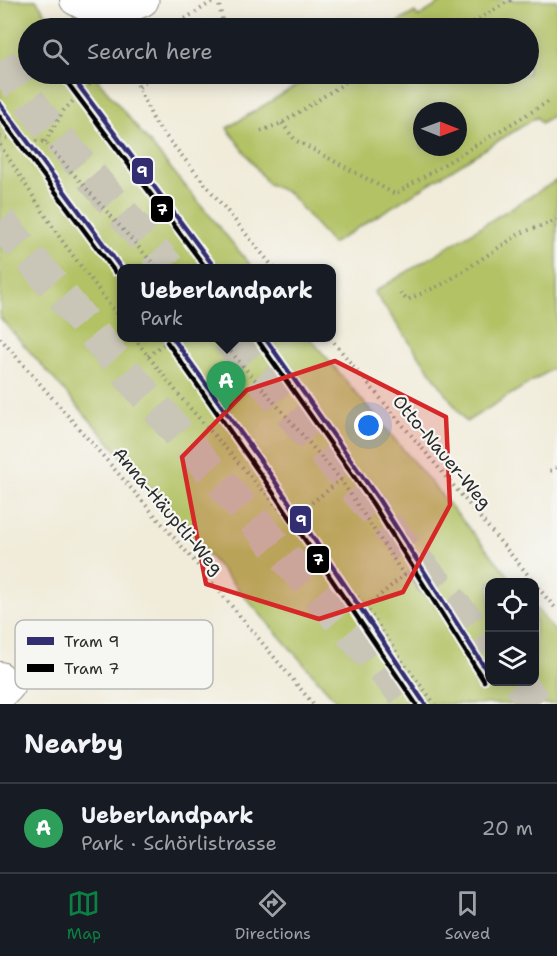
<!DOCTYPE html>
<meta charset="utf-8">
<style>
body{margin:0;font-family:"Shantell Sans",sans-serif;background:#20242c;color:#f1f3f6}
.controls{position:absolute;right:18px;bottom:18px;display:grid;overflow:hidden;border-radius:12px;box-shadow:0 3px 15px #0003}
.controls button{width:54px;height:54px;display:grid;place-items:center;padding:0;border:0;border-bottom:2px solid #363941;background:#171b24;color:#f1f3f6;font:30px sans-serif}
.compass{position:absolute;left:413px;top:102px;width:54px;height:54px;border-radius:50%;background:#171b24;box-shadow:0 3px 15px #0003;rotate:91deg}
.you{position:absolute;left:369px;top:426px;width:21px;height:21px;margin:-15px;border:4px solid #fff;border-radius:50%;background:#1a73e8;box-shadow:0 0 0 9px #1a73e833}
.badge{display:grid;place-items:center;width:39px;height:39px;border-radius:50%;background:#0b8043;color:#fff;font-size:20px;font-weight:700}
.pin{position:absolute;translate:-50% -50px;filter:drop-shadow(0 2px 3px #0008)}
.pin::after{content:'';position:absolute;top:32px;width:21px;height:18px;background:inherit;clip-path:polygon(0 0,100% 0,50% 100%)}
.popup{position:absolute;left:117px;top:264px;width:219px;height:78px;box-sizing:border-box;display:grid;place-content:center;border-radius:12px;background:#171b24;filter:drop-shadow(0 2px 4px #0005);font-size:20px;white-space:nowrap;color:#9ea1a6}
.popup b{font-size:22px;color:#f1f3f6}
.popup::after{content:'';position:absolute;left:50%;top:100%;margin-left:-12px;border:12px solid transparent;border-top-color:#171b24}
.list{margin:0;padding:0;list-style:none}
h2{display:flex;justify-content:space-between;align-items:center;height:78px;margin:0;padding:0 24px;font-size:26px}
h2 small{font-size:20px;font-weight:400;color:#9ea1a6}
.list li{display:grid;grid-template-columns:39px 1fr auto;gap:18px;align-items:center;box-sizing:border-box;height:90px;padding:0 24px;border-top:2px solid #363941}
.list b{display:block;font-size:22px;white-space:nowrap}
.list p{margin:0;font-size:20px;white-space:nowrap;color:#9ea1a6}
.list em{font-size:20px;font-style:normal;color:#9ea1a6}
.icon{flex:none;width:33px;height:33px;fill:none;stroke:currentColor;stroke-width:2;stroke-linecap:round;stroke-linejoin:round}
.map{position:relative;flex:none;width:557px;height:704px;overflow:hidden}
.search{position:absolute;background:#171b24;box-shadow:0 3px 15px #0003;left:18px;right:18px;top:18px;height:66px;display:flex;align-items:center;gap:15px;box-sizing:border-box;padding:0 21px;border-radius:33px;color:#9ea1a6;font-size:22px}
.sheet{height:168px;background:#171b24}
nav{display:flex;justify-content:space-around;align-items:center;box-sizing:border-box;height:84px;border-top:2px solid #363941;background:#171b24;font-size:16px;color:#9ea1a6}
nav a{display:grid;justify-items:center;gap:3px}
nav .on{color:#0b8043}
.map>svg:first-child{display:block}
.green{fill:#b2c265;stroke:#6e7648;stroke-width:1.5;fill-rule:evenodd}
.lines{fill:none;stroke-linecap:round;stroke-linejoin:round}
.motorway-tunnel{stroke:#c9c5b7;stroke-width:33;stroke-dasharray:33 16;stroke-linecap:butt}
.service-casing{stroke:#8e8c82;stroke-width:32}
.minor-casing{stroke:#8e8c82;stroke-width:35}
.path{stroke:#8e8c82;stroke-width:4;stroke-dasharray:1.5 4.5;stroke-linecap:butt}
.service{stroke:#fff;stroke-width:30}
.minor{stroke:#fff;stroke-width:33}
.tram-1-casing{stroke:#f6f6f2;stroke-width:9}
.tram-2-casing{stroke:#f6f6f2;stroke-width:9}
.tram-1{stroke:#322e71;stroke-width:4.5}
.tram-2{stroke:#000;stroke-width:4.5}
.marked{fill:#d62828;fill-opacity:0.2;stroke:#d62828;stroke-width:4.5;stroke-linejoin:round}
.labels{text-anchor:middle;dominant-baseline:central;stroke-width:4.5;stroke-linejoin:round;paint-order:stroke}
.street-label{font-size:18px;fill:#2b2b2b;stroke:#f6f6f2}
.key{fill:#f6f6f2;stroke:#b9b9b6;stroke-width:1.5}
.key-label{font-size:16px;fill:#2b2b2b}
.line-badge{stroke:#f6f6f2;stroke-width:2}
.badge-label{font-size:16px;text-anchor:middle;font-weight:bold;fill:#fff}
</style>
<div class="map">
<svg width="557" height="704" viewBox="0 0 557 704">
<rect width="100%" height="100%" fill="#f6f6f2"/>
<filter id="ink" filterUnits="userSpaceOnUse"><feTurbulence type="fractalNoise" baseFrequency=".0167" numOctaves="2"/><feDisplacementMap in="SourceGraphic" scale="12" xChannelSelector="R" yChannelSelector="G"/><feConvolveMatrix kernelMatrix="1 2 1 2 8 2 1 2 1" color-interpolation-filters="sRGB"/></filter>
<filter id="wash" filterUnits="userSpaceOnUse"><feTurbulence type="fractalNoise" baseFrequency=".008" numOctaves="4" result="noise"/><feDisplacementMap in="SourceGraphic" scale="24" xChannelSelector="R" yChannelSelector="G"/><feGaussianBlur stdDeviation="1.35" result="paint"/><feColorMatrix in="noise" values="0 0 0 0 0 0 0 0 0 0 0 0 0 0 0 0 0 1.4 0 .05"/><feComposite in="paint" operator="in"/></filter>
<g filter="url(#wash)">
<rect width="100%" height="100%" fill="#f1ecda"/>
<g class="green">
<path d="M0,0H36L57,28H28V74H93L253,268H121V338H310L514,582H490V682H534L535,607L557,634V704H339L2,320L0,318Z"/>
<path d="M445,0H557V113L541,123L537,117L332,244L289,193L268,184L227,128L315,74H528V28H388L415,12L418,17ZM422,111H458V147H422Z"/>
<path d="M557,180V366L466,422L374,292Z"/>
</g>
</g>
<g filter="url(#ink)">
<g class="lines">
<g class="motorway-tunnel">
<path d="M0,61L44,121L169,268"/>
<path d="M0,221L107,350L286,558L413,704"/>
<path d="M227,338L490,647"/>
<path d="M518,682L537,704"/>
</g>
<defs>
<g id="service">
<path d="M75,0L106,16"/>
<path d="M0,677L9,687L0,696"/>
</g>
<path id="minor" d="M106,16L142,0"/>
</defs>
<use href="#service" class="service-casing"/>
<use href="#minor" class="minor-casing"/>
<g class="path">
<path d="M218,0L224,28"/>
<path d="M180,22L215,0"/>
<path d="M463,28L511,0"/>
<path d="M132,74L155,123L274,268"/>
<path d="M139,87L157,74"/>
<path d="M282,123L295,140L395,194L551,100"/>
<path d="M261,131L282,123L354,77L365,74"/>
<path d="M0,137L45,142L157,268"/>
<path d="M45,142L64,110L98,76L96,74"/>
<path d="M0,145L60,238L121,320"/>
<path d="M400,293L407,300L445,283L521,233L557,220"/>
<path d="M0,338L191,557L313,704"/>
<path d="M134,338L183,400L366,607L407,668L435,704"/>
<path d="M219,338L341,480L404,575L366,607"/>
<path d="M330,338L534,582"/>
<path d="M148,356L172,338"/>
<path d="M550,471L557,467"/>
<path d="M288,521L341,480"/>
<path d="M534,583L557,610"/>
</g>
<use href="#service" class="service"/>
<use href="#minor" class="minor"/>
<defs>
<g id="tram-1">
<path d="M70,74L215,268"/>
<path d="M0,104L121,268"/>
<path d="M173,338L270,474L425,704"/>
<path d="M265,338L379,500L490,676"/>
</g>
<g id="tram-2">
<path d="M64,78L206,268"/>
<path d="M0,117L115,272"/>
<path d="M167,342L263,478L416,704"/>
<path d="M259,342L373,504L484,681"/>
</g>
</defs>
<use href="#tram-1" class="tram-1-casing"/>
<use href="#tram-2" class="tram-2-casing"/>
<use href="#tram-1" class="tram-1"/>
<use href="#tram-2" class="tram-2"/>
</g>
</g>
<path class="marked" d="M335,361L446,417L450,505L403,592L319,619L206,584L182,457L247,390Z"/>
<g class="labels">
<g class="street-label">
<text transform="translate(442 452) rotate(50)">Otto-Nauer-Weg</text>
<text transform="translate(168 511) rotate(50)">Anna-Häuptli-Weg</text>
</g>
</g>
<rect x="15" y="620" width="198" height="69" rx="9" class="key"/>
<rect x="27" y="637" width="27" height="8" fill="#322e71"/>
<rect x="27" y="664" width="27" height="8" fill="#000"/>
<g class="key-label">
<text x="64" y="647">Tram 9</text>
<text x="64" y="674">Tram 7</text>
</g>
<g class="line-badge">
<rect x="131" y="157" width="23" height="28" rx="6" fill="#322e71"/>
<rect x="150" y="195" width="24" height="28" rx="6" fill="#000"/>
<rect x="289" y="505" width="23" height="29" rx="6" fill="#322e71"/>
<rect x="306" y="545" width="24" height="29" rx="6" fill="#000"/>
</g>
<g class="badge-label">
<text x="142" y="177">9</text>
<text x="162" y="215">7</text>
<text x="301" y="526">9</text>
<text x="318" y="565">7</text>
</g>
</svg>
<div class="controls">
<button><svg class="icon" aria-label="locate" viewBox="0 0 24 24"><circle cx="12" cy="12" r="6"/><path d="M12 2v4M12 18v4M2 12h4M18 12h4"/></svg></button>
<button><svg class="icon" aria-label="layers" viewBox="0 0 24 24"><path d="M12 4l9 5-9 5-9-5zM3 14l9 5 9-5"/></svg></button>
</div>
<svg class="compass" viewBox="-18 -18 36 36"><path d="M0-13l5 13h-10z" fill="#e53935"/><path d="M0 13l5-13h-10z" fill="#9ea1a6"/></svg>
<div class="you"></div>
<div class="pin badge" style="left:226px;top:411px;background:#2e9e5b">A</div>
<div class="popup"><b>Ueberlandpark</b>Park</div>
<div class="search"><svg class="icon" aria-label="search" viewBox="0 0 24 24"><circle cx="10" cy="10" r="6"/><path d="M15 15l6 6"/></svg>Search here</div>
</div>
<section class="sheet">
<h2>Nearby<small></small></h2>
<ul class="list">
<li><span class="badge" style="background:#2e9e5b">A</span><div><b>Ueberlandpark</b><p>Park · Schörlistrasse</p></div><em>20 m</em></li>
</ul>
</section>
<nav>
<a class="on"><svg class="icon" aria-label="map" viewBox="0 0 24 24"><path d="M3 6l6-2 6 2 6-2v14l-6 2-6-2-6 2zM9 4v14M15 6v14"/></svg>Map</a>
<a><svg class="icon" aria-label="directions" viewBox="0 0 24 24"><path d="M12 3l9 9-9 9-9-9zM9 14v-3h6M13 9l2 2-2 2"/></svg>Directions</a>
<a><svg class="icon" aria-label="saved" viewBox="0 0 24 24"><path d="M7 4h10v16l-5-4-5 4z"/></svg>Saved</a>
</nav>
